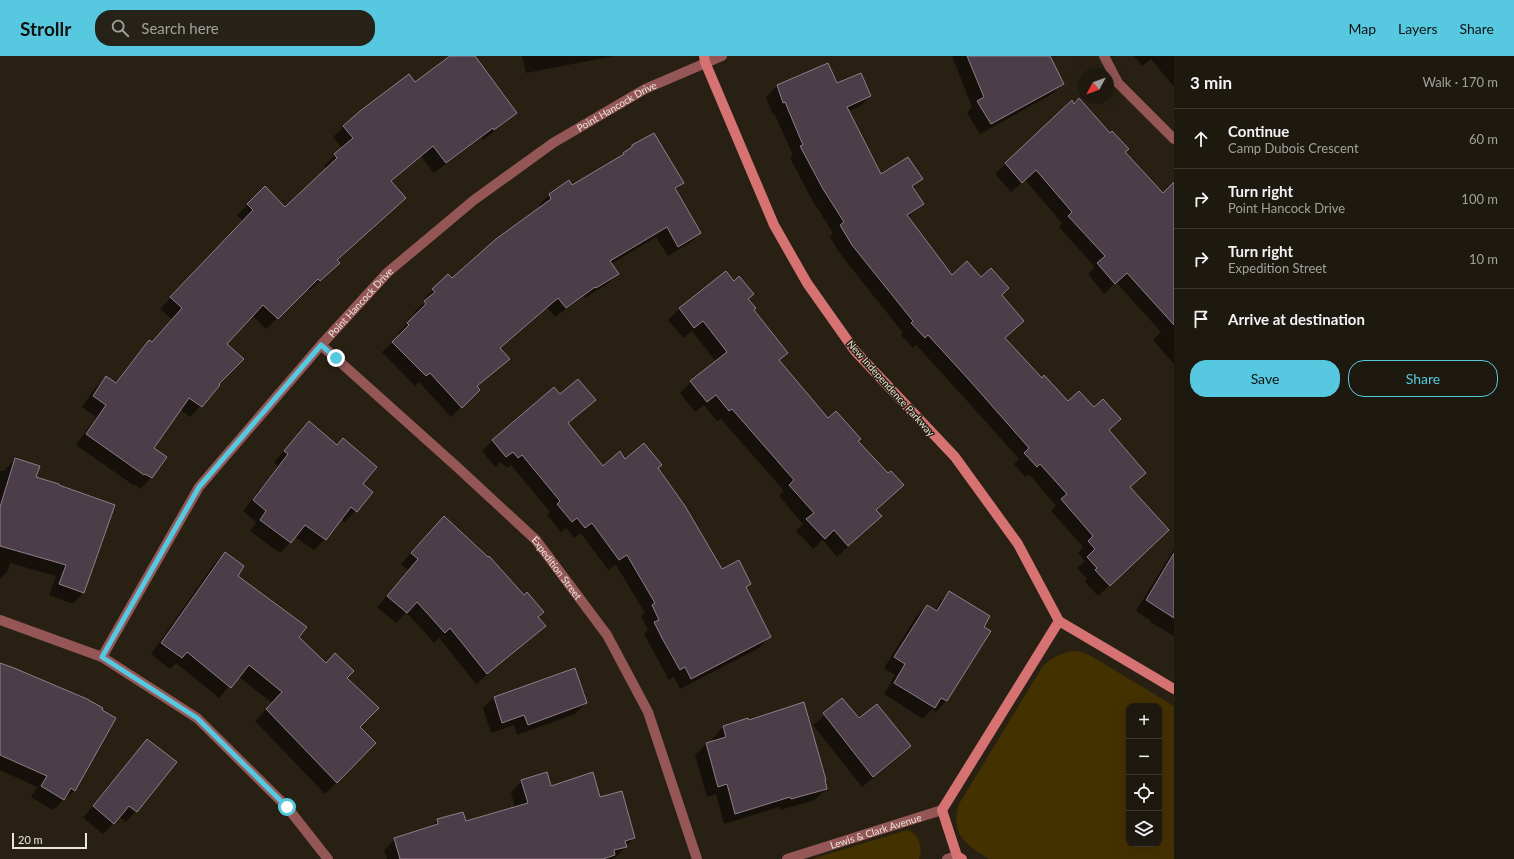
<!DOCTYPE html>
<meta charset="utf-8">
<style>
body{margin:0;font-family:Lato,sans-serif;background:#262217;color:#f1f3f6}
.controls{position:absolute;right:12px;bottom:12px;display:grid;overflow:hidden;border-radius:8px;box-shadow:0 4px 16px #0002}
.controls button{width:36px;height:36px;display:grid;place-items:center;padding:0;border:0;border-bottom:1px solid #3c382e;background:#1e190e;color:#f1f3f6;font:20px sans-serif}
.compass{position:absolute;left:1078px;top:12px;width:36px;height:36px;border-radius:50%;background:#1e190e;box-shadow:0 4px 16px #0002;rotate:229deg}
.scale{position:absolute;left:12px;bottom:10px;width:75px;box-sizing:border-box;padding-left:4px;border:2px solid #eae6dc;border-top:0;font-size:11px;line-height:14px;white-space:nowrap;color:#eae6dc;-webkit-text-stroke:3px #282113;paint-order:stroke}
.stop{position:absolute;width:12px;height:12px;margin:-9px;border:3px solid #56c9e0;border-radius:50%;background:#fff}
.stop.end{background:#56c9e0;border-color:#fff;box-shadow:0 1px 4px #0008}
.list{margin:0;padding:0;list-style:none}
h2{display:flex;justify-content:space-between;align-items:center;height:52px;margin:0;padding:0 16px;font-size:17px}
h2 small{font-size:13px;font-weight:400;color:#a1a09e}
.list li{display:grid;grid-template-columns:26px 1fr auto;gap:12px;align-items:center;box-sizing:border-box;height:60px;padding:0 16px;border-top:1px solid #3c382e}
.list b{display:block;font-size:15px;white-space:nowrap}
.list p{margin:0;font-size:13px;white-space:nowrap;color:#a1a09e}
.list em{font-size:13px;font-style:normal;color:#a1a09e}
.actions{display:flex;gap:8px;padding:12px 16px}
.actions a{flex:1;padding:9px 0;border:1px solid #56c9e0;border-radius:16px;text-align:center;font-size:14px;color:#56c9e0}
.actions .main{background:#56c9e0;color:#111}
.icon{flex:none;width:22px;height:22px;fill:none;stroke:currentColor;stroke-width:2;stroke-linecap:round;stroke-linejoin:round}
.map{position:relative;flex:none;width:1174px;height:803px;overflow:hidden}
header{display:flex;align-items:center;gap:24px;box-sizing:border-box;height:56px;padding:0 20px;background:#56c9e0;color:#111}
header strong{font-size:19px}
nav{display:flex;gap:22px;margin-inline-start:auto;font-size:14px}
.search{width:280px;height:36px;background:#262217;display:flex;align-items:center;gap:10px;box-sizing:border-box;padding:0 14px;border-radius:16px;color:#a1a09e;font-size:15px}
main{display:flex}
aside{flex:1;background:#1e190e}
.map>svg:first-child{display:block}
.green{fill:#443100;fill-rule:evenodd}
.shadow{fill:#0007}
.building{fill:#4c3e49;stroke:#8e7e8b}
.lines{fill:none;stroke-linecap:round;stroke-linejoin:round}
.street{stroke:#945756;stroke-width:10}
.secondary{stroke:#d67372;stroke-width:10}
.route{stroke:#56c9e0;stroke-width:5}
.labels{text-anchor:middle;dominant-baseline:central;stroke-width:3;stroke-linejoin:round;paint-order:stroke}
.street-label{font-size:10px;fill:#eae6dc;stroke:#282113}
</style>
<header>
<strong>Strollr</strong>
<div class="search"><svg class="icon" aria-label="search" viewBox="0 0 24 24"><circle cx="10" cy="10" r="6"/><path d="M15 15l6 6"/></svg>Search here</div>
<nav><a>Map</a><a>Layers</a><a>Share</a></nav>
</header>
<main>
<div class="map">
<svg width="1174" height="803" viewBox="0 0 1174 803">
<rect width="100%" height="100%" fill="#282113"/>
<g class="green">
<path d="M1074,595L1081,596L1091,600L1174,650V803H989C966,789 950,779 959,748L1043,610C1053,601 1060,597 1074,595ZM1129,650H1159V788H1129Z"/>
<path d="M907,774C918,776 924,794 919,803H812Z"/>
</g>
<g class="shadow">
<path d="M451,0H473L516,57L505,67L483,84L481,82L434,117L421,100L391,126L405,142L337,204L339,207L328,218L309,235L307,233L266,273L252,259L225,288L217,328L219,330L190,361L180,353L152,392L165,401L151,422L140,433L134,428L133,429L76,389L96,361L82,351L95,332L106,321L115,327L139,296L149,285L151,287L172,263L160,253L243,165L237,159L265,132L285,152L327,113L324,110L342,92L333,81L344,70L415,27Z"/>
<path d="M522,0H614L526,17Z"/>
<path d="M952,0H1049L1063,28L1052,38L980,78L967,57L972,51Z"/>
<path d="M1134,0H1174V31L1151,3L1142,10Z"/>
<path d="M827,8L837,28L870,40L859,51L848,55L881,120L921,123L912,132L923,148L907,162L952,220L981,222L1001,239L1023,265L1005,283L1042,324L1068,347L1108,374L1145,417L1129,432L1156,485L1098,540L1085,526L1087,523L1077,512L1085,505L1078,497L1083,491L1051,455L1056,450L1029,418L1025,421L1014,408L1019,403L960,337L916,289L913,292L901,279L903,277L841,199L830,181L833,177L812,144L790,102L793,99L774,57H772L766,41L777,30Z"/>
<path d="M1072,45L1073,49L1124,96L1163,138L1174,137V308L1153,284L1161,276L1116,226L1104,238L1088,218L1095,211L1059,171L1062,167L1025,124L1011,136L995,118Z"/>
<path d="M632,90L683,127L675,134L700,177L690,187L668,200L656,181L611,208L618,218L607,228L585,242L584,240L555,261L547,252L500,293L508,303L477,331L479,334L451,361L419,326L415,330L382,296L399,280L397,278L417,259L414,256L425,246L423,244L433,234L452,224L540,152L539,149L549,139L568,126L571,130L620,102Z"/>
<path d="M726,216L747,243L753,254L786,297L779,305L828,363L857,385L888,419L903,429L876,455L881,460L837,501L823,484L813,493L796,475L803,468L779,440L784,435L721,363L717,365L704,349L695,356L680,337L691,326L716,306L692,275L683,282L668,264L679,253Z"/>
<path d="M554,333L560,340L594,344L568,368L603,411L625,404L657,413L721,514L750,528L745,533L769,581L759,592L680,633L674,621L669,624L652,593L644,578L648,574L641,560L645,557L616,509L608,514L581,477L574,482L566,472L561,476L547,459L550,456L511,409L507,412L501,406L495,411L482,395L492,385Z"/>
<path d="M309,367L362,429L372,436L345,466L341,462L325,483L314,494L295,481L280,497L250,475L256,466L243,455L278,410L274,406Z"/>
<path d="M15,403L35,421L83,537L73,548L49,539L56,520L10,507L8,515L0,523V415H4Z"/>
<path d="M433,472L537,561L544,570L534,580L476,628L439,582L434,587L406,556L396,567L377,551L408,514L401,508Z"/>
<path d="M1174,493V580L1150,566L1151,565L1136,555Z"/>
<path d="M225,497L236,520L326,608L346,622L359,671L375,687L325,738L255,665L272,647L238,620L219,642L176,607L170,613L151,598L214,508Z"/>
<path d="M949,536L946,645L936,656L932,653L923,663L884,638L895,619L884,612L916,561L927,550L934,555L939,547Z"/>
<path d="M0,608L115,663L74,735L53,754L31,741L37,731L0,714Z"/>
<path d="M574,613L586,647L575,658L517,679L514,669L491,677L483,652L494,641Z"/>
<path d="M842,644L859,664L910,690L899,701L862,731L813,669Z"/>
<path d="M723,671L824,724L826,733L815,744L780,754L779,751L724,768L716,738L707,741L695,699L706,688L714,686L713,682Z"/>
<path d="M147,684L136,755L126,766L119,761L103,778L83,762L137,695Z"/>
<path d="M522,725L600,742L634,782L615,802L610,803H387L384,794L395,783L430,772L438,764L465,767L515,752L511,736Z"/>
</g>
<g class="building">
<path d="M450,0H475L517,57L494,74L493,72L446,107L433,90L391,125L406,142L337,204L340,207L320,225L318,223L278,263L263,249L227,288L244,303L219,328L220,329L202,351L189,342L154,392L167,401L152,422L145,418L144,419L86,378L106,349L93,340L106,320L116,327L149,284L152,286L182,252L170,241L253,154L247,148L265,130L285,151L337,102L334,98L353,82L343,70L360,55L409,18L415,26Z"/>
<path d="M967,0H1050L1064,28L991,68L977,45L984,41Z"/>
<path d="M828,7L837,27L861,17L871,40L847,51L881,118L908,101L923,123L912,130L924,148L907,159L952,219L967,205L981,221L991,212L1009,232L1002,239L1024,265L1005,282L1042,322L1044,319L1068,345L1079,335L1094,351L1103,343L1121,363L1109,374L1146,417L1130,431L1169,474L1110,530L1095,514L1097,512L1087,501L1095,493L1088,485L1093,480L1061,443L1067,438L1040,408L1037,411L1024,397L1029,392L971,326L928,279L925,282L911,267L913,265L852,189L840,169L844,166L823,133L800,90L803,89L785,46L783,47L777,29Z"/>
<path d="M1079,42L1110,77L1112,75L1129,93L1125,96L1163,137L1174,126V269L1127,217L1115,228L1097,207L1105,200L1068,160L1072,156L1036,114L1022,127L1005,107L1072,44L1074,48Z"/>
<path d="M654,77L684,127L675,132L701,177L678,191L667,171L610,205L619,218L596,232L595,231L566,252L558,242L500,292L510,303L477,330L480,334L462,352L430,317L426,320L392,286L409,269L407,267L426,248L424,245L435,236L432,233L448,218L452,222L496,183L551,143L549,138L569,124L572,129L624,98L623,97L632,91V89Z"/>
<path d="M726,215L734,225L739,220L754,238L748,243L756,252L754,254L788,297L779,304L828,362L836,355L861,383L858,385L888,417L891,415L904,429L876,454L882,460L848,490L834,474L825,483L806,463L814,457L789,429L794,424L732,353L729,355L716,339L707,346L690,325L727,296L703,265L694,272L679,252Z"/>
<path d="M578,323L596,344L568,367L603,410L620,395L625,403L644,387L662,409L658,412L685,450L722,513L739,504L751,528L746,531L771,581L691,623L685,611L680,614L662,582L654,566L659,564L652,549L655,547L627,499L619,504L592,467L585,472L577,462L572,466L557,448L560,445L522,399L518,402L513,396L506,401L492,384L554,331L560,338Z"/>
<path d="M309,365L337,389L343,382L377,411L363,428L373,436L357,456L351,451L326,484L305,469L291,487L260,464L266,455L253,444L288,398L284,395Z"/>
<path d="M15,402L40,410L36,421L59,428V429L115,449L84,537L59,528L66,509L0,490V451Z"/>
<path d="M444,460L488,501L489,500L524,539L527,536L544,556L538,561L546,570L487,618L450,572L445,577L417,546L407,557L387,540L418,503L411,497Z"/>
<path d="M225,496L244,510L238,520L307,571L299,581L326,607L335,597L354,615L347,622L379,652L360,671L376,687L337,727L266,653L282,636L249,609L231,632L187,596L182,602L161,587Z"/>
<path d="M1174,497V562L1146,544Z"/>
<path d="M949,535L990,560L984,571L991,575L947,645L941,642L935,652L894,627L905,608L894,601L927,549L937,555Z"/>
<path d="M0,607L14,612L87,643L103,652L102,654L116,662L75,735L71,732L64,744L41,730L47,720L0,699Z"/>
<path d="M575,612L587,647L528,669L524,659L502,667L494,641Z"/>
<path d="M842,642L859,662L877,648L911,690L873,721L823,657Z"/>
<path d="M804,646L826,724H825L827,733L791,743L790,741L735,758L727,728L718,731L706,687L726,681L723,670L748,662L749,664Z"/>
<path d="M147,683L177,706L137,756L129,750L114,768L93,750Z"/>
<path d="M547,716L551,730L593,716L600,741L622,735L635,782L625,785L627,791L614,794L615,799L603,803H400L394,782L438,768L437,763L463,756L466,765L528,747L521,724Z"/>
</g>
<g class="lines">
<g class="street">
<path d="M1104,0L1118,27L1174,83"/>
<path id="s1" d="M321,289L456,410L536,484L607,579L648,656L697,803"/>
<path d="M0,564L102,601L197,662L287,751L328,803"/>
<path id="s2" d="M102,601L199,431L321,289L388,216L474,144L553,87L645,33L722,0"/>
<path id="s3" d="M787,803L942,754"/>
<path d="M947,803L957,800"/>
</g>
<g class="secondary">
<path d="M704,0L705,6L774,169L807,227L855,295L955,401L1018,488L1059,565"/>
<path d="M962,803L957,800L942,754L1059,565L1174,633"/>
</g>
</g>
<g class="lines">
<path class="route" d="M287,751L197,662L102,601L199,431L321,289L336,302"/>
</g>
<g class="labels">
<g class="street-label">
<text stroke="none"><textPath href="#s2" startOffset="765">Point Hancock Drive</textPath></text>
<text stroke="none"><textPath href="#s2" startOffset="441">Point Hancock Drive</textPath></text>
<text transform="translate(891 332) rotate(48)">New Independence Parkway</text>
<text stroke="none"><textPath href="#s1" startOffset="325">Expedition Street</textPath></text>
<text stroke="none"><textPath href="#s3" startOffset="93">Lewis &amp; Clark Avenue</textPath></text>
</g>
</g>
</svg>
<div class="controls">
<button>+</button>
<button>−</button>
<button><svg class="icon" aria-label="locate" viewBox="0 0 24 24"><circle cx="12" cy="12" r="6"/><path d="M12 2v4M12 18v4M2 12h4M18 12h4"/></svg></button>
<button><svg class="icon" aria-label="layers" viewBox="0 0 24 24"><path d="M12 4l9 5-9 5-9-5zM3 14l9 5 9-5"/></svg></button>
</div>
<svg class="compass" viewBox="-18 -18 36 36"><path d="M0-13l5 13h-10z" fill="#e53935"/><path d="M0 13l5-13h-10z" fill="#a1a09e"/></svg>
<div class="scale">20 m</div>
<div class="stop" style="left:287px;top:751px"></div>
<div class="stop end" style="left:336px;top:302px"></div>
</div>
<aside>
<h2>3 min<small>Walk · 170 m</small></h2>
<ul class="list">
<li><svg class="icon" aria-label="ahead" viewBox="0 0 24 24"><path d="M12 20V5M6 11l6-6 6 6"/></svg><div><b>Continue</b><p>Camp Dubois Crescent</p></div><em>60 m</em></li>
<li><svg class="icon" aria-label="right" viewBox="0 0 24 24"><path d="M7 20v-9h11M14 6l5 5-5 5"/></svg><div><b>Turn right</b><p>Point Hancock Drive</p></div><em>100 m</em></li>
<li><svg class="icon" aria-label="right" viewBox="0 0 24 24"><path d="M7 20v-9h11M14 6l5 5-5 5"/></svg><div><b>Turn right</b><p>Expedition Street</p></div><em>10 m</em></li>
<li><svg class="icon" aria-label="arrive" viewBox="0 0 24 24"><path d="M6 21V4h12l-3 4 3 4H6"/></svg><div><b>Arrive at destination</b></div></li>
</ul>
<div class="actions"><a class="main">Save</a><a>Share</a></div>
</aside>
</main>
